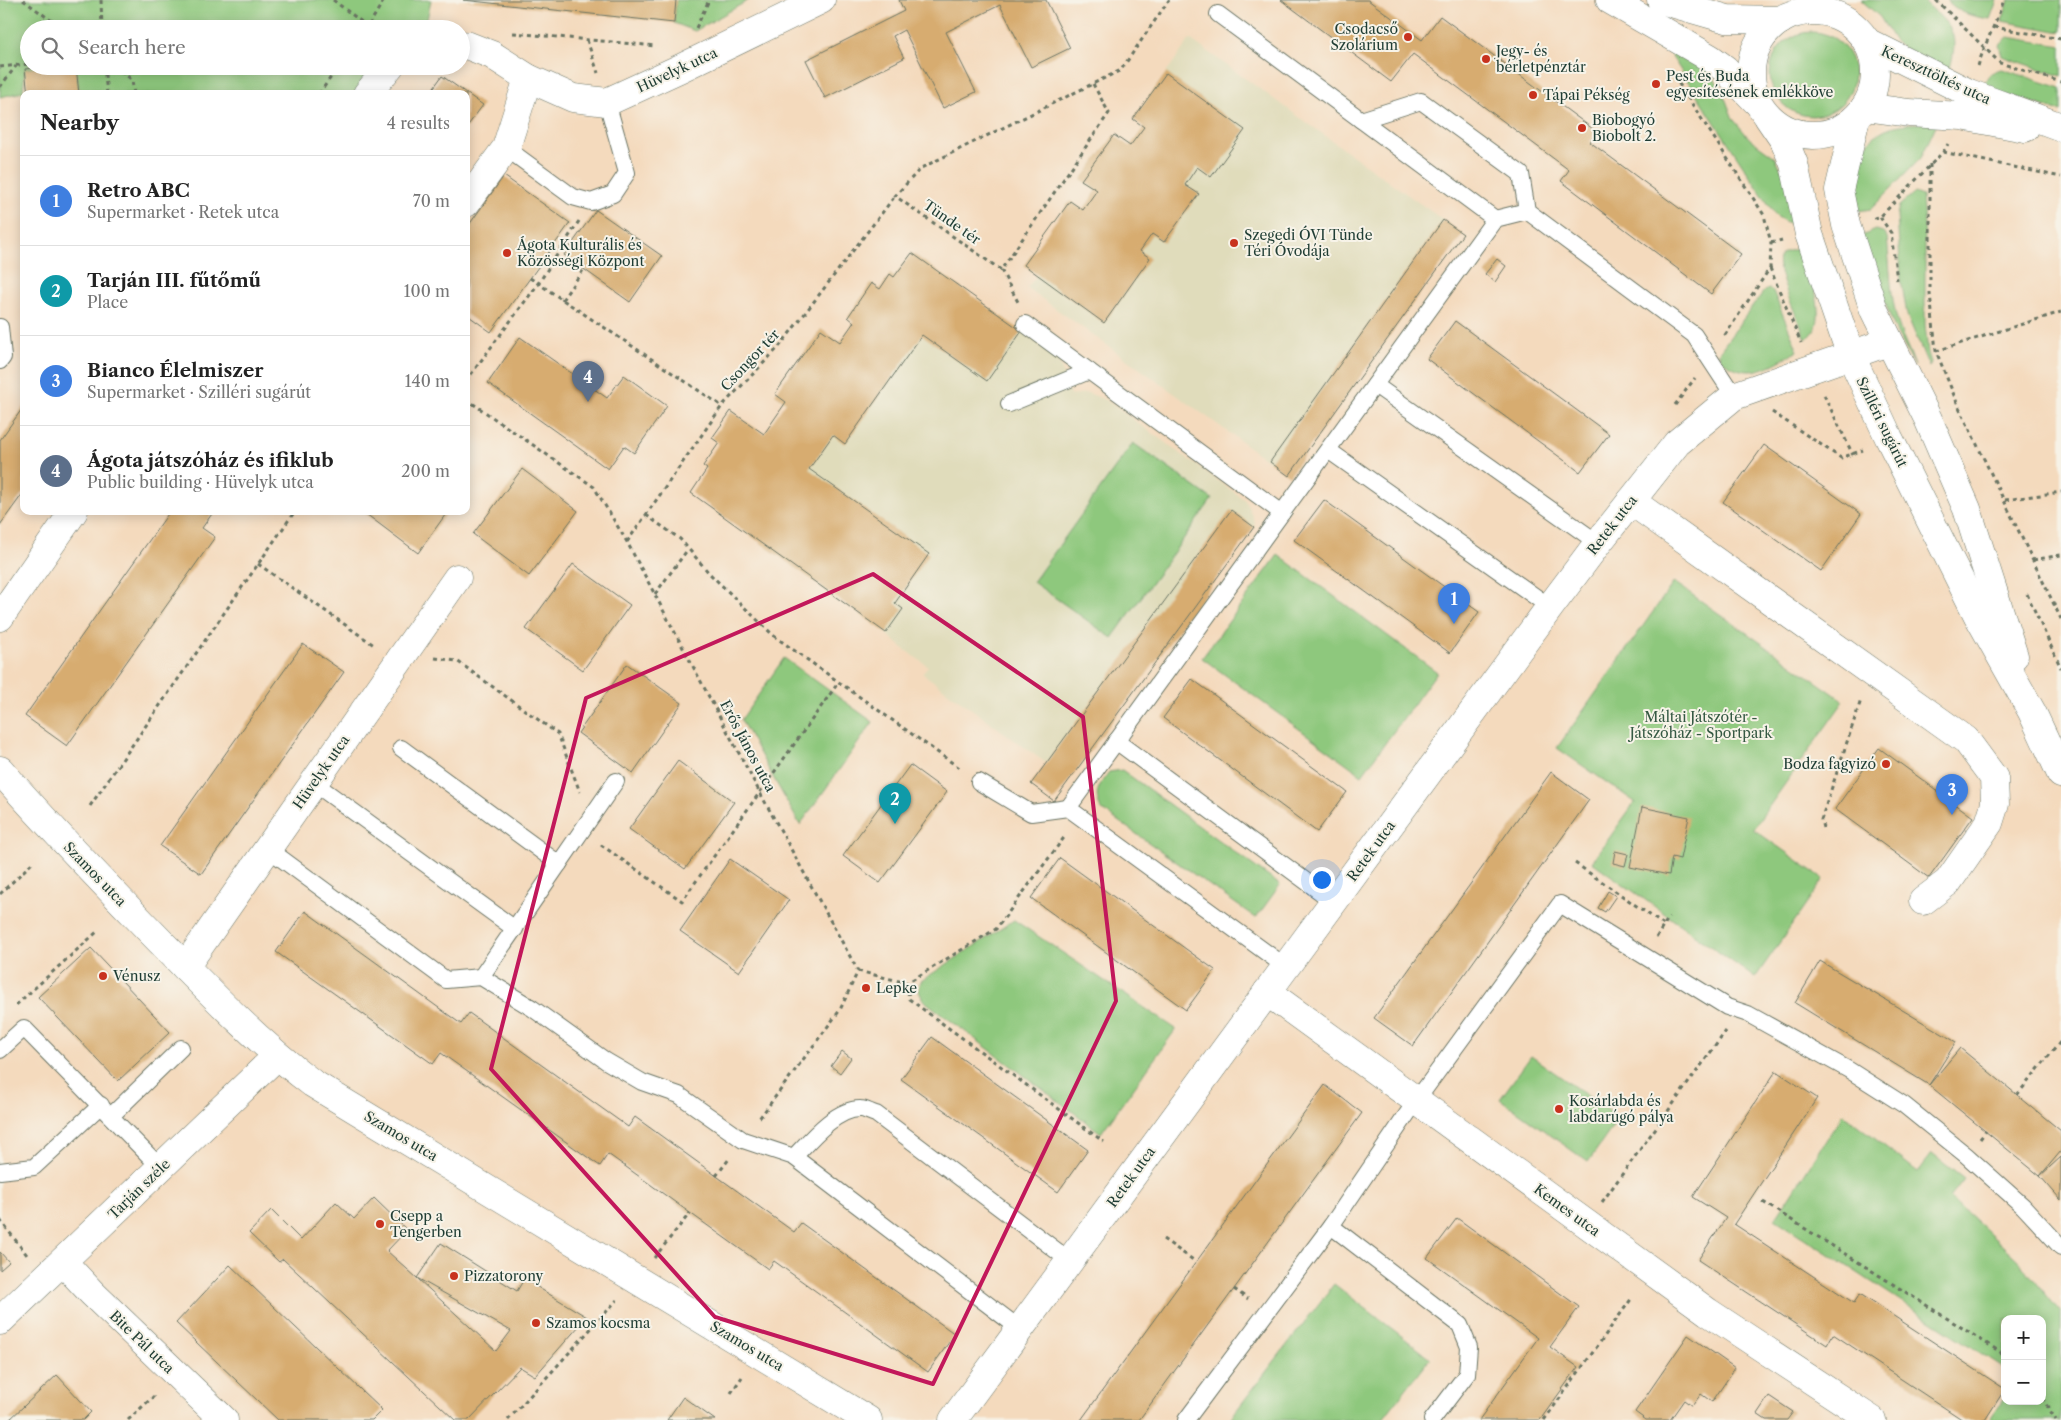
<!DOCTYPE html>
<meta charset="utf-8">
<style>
body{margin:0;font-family:"Libre Caslon Text",serif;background:#f6f6f6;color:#222}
.controls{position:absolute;right:15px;bottom:15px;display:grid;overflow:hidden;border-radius:10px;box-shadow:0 2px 12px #0003}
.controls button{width:45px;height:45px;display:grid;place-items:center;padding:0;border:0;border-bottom:1px solid #e0e0e0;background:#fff;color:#222;font:25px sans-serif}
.you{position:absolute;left:1321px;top:879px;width:18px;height:18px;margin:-12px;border:4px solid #fff;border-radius:50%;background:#1a73e8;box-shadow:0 0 0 8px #1a73e833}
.badge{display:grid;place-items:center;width:32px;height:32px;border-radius:50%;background:#0b8043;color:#fff;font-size:16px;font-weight:700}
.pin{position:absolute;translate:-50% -41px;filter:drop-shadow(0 1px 2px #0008)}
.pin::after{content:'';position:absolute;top:26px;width:18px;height:15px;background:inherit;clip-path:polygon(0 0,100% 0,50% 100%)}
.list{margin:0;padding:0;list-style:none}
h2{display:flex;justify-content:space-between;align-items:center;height:65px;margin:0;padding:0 20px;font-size:21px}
h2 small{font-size:16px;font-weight:400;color:#767676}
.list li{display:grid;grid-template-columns:32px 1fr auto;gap:15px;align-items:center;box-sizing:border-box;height:90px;padding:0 20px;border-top:1px solid #e0e0e0}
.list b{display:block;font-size:19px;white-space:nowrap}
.list p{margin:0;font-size:16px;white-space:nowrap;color:#767676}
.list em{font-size:16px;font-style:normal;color:#767676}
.icon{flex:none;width:28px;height:28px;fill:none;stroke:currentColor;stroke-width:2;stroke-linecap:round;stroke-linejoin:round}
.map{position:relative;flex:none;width:2061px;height:1420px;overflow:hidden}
.search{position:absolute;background:#fff;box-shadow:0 2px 12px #0003;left:20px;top:20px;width:450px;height:55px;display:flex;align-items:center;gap:12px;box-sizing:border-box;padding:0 18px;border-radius:28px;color:#767676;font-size:19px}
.panel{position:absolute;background:#fff;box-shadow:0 2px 12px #0003;left:20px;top:90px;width:450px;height:425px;border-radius:10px}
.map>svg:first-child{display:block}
.built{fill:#e0dcbb}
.green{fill:#8ec87d;stroke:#568258}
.building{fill:#d7ac6f;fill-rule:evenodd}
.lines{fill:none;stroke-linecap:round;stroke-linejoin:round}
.service-casing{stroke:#6a7464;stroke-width:18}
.minor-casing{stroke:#6a7464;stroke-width:29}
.tertiary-casing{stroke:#6a7464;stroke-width:29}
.path{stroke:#6a7464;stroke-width:3;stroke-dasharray:4 4;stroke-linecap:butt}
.service{stroke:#fff;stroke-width:16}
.minor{stroke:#fff;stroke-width:28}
.tertiary{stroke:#fff;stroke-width:28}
.marked{fill:none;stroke:#c2185b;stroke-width:4;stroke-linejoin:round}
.poi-dot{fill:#c8321e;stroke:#f7f3e8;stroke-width:2}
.labels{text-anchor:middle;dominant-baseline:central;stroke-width:4;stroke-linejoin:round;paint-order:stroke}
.poi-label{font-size:14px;fill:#1f3d34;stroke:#f7f3e8;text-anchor:start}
.street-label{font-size:14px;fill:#1f3d34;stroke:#f7f3e8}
.park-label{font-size:14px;fill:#355943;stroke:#f7f3e8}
</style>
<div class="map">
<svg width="2061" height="1420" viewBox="0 0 2061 1420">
<rect width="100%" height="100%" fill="#f7f3e8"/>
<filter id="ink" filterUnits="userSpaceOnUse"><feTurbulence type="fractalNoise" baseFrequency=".02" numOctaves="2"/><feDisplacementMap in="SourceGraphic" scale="10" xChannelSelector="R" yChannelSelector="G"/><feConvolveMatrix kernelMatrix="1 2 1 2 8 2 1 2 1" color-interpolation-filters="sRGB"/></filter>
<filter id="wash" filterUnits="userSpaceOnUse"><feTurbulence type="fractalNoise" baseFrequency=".0096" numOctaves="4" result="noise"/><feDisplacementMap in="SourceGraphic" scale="20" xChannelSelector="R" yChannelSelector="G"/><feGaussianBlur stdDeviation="1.12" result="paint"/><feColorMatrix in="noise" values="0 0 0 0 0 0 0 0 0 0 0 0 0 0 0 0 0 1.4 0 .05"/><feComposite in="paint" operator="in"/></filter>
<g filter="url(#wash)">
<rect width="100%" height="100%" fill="#f4dabd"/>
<g class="built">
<path d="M1190,39L1443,220L1270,462L1027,288L1037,275L1024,265L1070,201L1083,210L1096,191L1081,180L1114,135L1130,146L1144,127L1133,119Z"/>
<path d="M912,253L1022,331L1059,361L1070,395L1088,393L1106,400L1245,500L1255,522L1254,527L1230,511L1046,763L922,673L928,666L905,650L886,633L691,493L707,470L703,466L719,443L712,438L731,411L764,434L786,403L775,394L821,329L840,342L854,322L848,317L871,283L880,289L890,274L895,277Z"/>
</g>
<g class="green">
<path d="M0,0H431L425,29H29V66H48L25,69L23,92L0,97Z"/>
<path d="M676,0H749L695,31L674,23Z"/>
<path d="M1861,0H1923C1953,29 1960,30 1949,73L1906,52L1894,40L1880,17Z"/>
<path d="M1946,0H1997L1990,19C1970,16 1961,14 1946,0Z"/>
<path d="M2009,0H2061V32L2002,21Z"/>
<circle cx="1812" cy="74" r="42"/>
<path d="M2008,37L2061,46V76L2002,56L1999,45Z"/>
<path d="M1670,47L1711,72L1725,98L1733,119L1750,139L1775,157L1790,186L1794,225L1786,222L1776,216L1672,57Z"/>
<path d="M76,66H375L356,94H79Z"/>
<path d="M2002,69L2061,88V111L1983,88C1987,76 1989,72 2002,69Z"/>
<path d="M1937,123L1921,158L1871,209L1851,212C1849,181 1856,139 1891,127C1906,123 1921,123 1937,123Z"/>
<path d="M1914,193L1922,196L1925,242V325L1928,353L1931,362L1929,367L1907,315L1901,279L1897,215L1899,206Z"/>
<path d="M1876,230L1883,232L1887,237C1890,265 1890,296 1898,323C1902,337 1910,351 1915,366L1896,331L1859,237Z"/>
<path d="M1800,248C1808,270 1833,323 1806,339C1801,326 1774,268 1779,258C1782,251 1794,250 1800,248Z"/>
<path d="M1769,289L1773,291L1798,351C1769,366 1750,383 1720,359L1719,352L1764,291Z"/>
<path d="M1133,443L1212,499L1112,638L1033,582Z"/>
<path d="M1278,555L1437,672L1362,775L1202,658Z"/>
<path d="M1674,582L1844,701L1753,829L1824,879L1755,978L1592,862L1635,802L1557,748Z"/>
<path d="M784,658L873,722L800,825L741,720Z"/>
<path d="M1122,770L1280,885L1256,918L1101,809C1093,793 1099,785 1109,772Z"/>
<path d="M1014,920L1176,1029L1101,1133L927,1003C920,995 917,992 921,981Z"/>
<path d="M1531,1056L1619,1118L1588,1162L1500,1099Z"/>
<path d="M1843,1114L1918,1172L1932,1154L1964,1179L1950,1197L2018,1260L2061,1313V1420H1989L2005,1397V1401H2042V1319H2005V1369L1775,1219Z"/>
<path d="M1334,1284L1430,1358L1382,1420H1229Z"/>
</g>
<g id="blocks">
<g class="building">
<path d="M463,0H676L674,23Z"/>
<path d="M899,0H1046L1070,48L1031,67L1000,5L946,32L976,92L943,108L904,30L893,36L904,58L825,98L806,60L904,11Z"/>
<path d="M1281,0H1368L1422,40L1440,16L1597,132L1590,142L1741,254L1711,294L1561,181L1569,170L1413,54L1391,82Z"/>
<path d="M48,66H76L79,94H28L25,69Z"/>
<path d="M1166,73L1245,130L1211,177L1197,167L1185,185L1199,194L1164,242L1152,234L1140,251L1150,258L1104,323L1024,265L1070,201L1083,210L1097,190L1081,180L1114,135L1130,146L1144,127L1133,119Z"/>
<path d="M442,76L483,105L466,128V94H429Z"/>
<path d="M504,176L570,223L491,332L466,314V229Z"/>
<path d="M596,210L662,256L630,302L564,255Z"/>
<path d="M1443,220L1463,234L1289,476L1270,462Z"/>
<path d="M912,253L1022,331L987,381L922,335L845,444L833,435L809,469L929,554L895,603L903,609L886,633L691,493L707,469L703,466L719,443L712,438L731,411L764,434L786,402L775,394L821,329L840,342L854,322L848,317L871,283L880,289L890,274L894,277Z"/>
<path d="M1497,259L1506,266L1495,282L1485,274Z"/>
<path d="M1455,321L1609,434L1580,472L1427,359Z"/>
<path d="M520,337L607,398L624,375L667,406L634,453L624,446L608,469L488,383Z"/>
<path d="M24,406V492L0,525V440Z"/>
<path d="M1764,445L1861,514L1821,571L1723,502Z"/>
<path d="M522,469L578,511L529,576L473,534Z"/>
<path d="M1324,500L1479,612L1450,653L1294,540Z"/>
<path d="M1231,510L1254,527L1054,801L1031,784Z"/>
<path d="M170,511H214L202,528L215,537L67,746L25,716Z"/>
<path d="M362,511H448L418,553Z"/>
<path d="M573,564L630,605L583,670L526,629Z"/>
<path d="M303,644L344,672L201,874L160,846Z"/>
<path d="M627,664L682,703L633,773L578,733Z"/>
<path d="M1192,679L1347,792L1317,832L1163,718Z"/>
<path d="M1879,748L1973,817L1929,878L1835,809Z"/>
<path d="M678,761L734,802L685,869L629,829Z"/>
<path d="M910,765L947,792L880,883L843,856Z"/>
<path d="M1551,772L1589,800L1413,1046L1374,1018Z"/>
<path d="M1642,807L1689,817L1680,859L1672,857L1669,875L1630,867Z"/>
<path d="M1615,851L1628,854L1625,866L1613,863Z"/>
<path d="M1060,858L1215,970L1186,1010L1031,898Z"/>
<path d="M730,859L789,900L739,972L680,931Z"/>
<path d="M1608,891L1616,896L1605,912L1598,908Z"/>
<path d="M305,911L461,1024L469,1013L628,1127L635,1117L794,1232L801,1223L955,1334L928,1372L774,1261L768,1269L608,1154L600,1166L441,1053L433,1064L276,952Z"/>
<path d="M91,948L170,1032L118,1081L38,997Z"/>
<path d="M1820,961L1956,1042L1929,1085L1960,1048L2061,1131V1151L2040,1176L2061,1157V1200L2040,1176L1929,1085L1795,1003Z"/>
<path d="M932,1037L1088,1150L1058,1192L901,1079Z"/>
<path d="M842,1051L851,1058L840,1073L831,1066Z"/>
<path d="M1776,1071L1817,1098L1734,1224L1854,1303L1860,1294L2005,1389L1985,1420H1963L1833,1334L1827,1345L1698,1260L1726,1218L1693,1197Z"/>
<path d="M1325,1085L1362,1113L1234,1289L1139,1420H1081Z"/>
<path d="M374,1198L407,1230L387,1251L417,1278L441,1243L517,1291L524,1279L587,1317L535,1376L520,1367L469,1420H455L283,1259L279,1262L249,1233L271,1210L301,1240L336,1202L354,1219ZM417,1278L511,1331L496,1351Z"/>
<path d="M1457,1218L1579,1307L1550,1347L1578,1367L1540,1420H1479L1538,1338L1427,1258Z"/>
<path d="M0,1252L9,1262L0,1270Z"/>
<path d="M230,1265L382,1410L372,1420H278L176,1323Z"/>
<path d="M1688,1335L1735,1368L1712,1402L1701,1394L1692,1406L1684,1400L1670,1420H1646L1635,1412Z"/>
<path d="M57,1375L91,1412L83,1420H9Z"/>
<path d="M1769,1396L1793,1412L1787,1420H1766L1757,1414Z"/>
<path d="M683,1397L715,1420H667Z"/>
</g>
</g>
</g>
<g filter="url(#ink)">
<use href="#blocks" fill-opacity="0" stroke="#6a7464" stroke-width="1"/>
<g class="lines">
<defs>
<g id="service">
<path d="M1218,14L1495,219"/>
<path d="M1361,120L1421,101L1521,174L1527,211L1694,335L1734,396"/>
<path d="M506,148L573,197L591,202L613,194L627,173L607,102"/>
<path d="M1025,324L1282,513"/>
<path d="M0,327L3,357L0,361"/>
<path d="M1375,385L1598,543"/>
<path d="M1009,404L1089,371"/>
<path d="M1328,450L1550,607"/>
<path d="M1116,741L1334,902"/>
<path d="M401,748L559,864"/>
<path d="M979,782L1031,813L1068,808L1286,967"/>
<path d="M314,783L515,929"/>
<path d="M1068,808L1495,219L1527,211"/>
<path d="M267,848L446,980L481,977L532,1008L606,1061L642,1082L679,1095L743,1140L794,1157L1020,1329"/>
<path d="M481,977L616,781"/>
<path d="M0,1050L24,1028L161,1168"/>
<path d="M111,1116L181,1048"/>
<path d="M794,1157C810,1140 836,1108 861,1109C865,1109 871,1113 876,1114L1070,1261"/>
<path d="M0,1171L34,1167L101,1105"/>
<path d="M1331,1226L1460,1325L1469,1347L1467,1374L1432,1420"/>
<path d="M1186,1420L1331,1226L1416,1101L1560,904L1727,1007L1748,1014L1849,1070L1904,1105L1966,1155L2023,1206L2061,1247"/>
</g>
<g id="minor">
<path d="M461,45L469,46L492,55L528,78L573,98L607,102L681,68L821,0"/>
<path d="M367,94L390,66"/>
<path d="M466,203L506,148L528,78"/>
<path d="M1631,501L1966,740L1994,778L1995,804L1989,823L1948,882L1923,901"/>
<path d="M0,617L74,511"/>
<path d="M0,770C49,827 102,881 155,936C205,987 254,1039 312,1083L868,1420"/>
<path d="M185,967L457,578"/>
<path d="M1267,992L1708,1312L1872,1420"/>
<path d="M63,1262L92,1293L224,1420"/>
<path d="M0,1321L277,1056"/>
</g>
<g id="tertiary">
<path d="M1610,0L1710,58L1725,69L1756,101"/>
<path d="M1661,0L1727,19L1781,20"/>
<circle cx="1813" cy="73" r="62"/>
<path d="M1867,42L1969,93L2061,127"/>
<path d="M1865,107L1909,113L1962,116L2025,128"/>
<path d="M1768,117L1785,142L1794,164L1809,234L1851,356L1889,438L1978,616L2032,712L2061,774"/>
<path d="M1856,118L1839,190L1846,225L1874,310L1928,419L1967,509L2014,656"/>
<path d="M953,1420L1550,607L1598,543L1677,443L1734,396L1888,342"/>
</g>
</defs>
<use href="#service" class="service-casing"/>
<use href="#minor" class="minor-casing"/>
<use href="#tertiary" class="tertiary-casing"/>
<g class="path">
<path d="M23,0L63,29"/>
<path d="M101,0L102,29"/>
<path d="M333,0L371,29"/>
<path d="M1936,0L2000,63L2061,82"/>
<path d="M369,25L384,0"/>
<path d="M1994,27L2061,39"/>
<path d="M696,28L709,0"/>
<path d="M347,29L368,26"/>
<path d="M367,29L369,26L410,24L439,27"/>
<path d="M513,33L656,46"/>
<path d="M587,40L598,73"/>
<path d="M104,66L107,94"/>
<path d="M115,66L132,80L134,94"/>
<path d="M1978,66C1985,43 1996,23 2004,0"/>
<path d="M0,67L29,64"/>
<path d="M1670,70L1764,215L1771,243L1770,268L1723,338"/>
<path d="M1093,84L1109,113L1001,270L895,196L921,168L1121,70L1169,0"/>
<path d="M0,87L16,66"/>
<path d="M319,94L339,66"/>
<path d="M1943,152L2061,177"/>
<path d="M1930,164V293L1936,351L1958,405L2061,619"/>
<path d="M1880,217L1891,233L1897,280"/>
<path d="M1874,218L1880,217L1943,152L1948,144"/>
<path d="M1771,243L1782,240"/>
<path d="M1770,268L1801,343"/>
<path d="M1001,270L1018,302"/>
<path d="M530,278L722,406"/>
<path d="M562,300L584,269"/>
<path d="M466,315L467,314"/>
<path d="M1936,351L2061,312"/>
<path d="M466,381L538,284L579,221"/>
<path d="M1824,395L1853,455"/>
<path d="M466,399L594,487L627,542L759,791L858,971L840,1010L758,1120"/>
<path d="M1675,405L1695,378"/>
<path d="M1772,412L1841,458L1863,450"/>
<path d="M2005,500L2061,492"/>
<path d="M646,515L680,539L710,574L774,636L961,769"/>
<path d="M627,542L722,406L779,347L895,196"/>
<path d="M2033,560L2061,555"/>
<path d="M258,564L374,645"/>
<path d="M655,594L688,549"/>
<path d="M2027,594L2061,668"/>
<path d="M435,658L457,661L558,734L580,792"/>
<path d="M90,806L295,511"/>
<path d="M1823,828L1821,820L1861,700"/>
<path d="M601,845L682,901L838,683"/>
<path d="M1575,863L1664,925"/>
<path d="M0,894L34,861"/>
<path d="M1656,938L1669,917"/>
<path d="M858,971L907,983L996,929L1066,835"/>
<path d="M907,983L909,999L1104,1142"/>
<path d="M16,1005L98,931"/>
<path d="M2017,1095L2061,1041"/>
<path d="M1980,1139L1986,1131"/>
<path d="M716,1176L729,1159"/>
<path d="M1602,1202L1726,1031"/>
<path d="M1763,1202L2005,1355"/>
<path d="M0,1220L27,1255"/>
<path d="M1163,1239L1196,1262"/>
<path d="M654,1258L690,1213"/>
<path d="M1234,1289L1248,1299"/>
<path d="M731,1393L742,1377"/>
<path d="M2042,1398L2056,1420"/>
<path d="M128,1420L154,1396"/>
<path d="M508,1420L617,1300"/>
<path d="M1544,1420L1632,1298"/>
</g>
<use href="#service" class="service"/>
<use href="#minor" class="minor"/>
<use href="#tertiary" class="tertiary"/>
</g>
</g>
<path class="marked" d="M873,574L1083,717L1116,1001L933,1384L715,1317L491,1069L586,698Z"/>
<g class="poi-dot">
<circle cx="1408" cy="37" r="5"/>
<circle cx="1486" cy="59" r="5"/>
<circle cx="1656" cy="84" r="5"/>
<circle cx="1533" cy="95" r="5"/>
<circle cx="1582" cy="128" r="5"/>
<circle cx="1234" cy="243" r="5"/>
<circle cx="507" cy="253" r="5"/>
<circle cx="1886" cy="764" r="5"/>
<circle cx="103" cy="976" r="5"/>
<circle cx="866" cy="988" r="5"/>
<circle cx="1559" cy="1109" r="5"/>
<circle cx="380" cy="1224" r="5"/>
<circle cx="454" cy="1276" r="5"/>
<circle cx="536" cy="1323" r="5"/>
</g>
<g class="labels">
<g class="poi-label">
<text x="1398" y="29" text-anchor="end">Csodacső<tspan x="1398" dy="16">Szolárium</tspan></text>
<text x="1496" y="51">Jegy- és<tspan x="1496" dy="16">bérletpénztár</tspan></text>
<text x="1666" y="76">Pest és Buda<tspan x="1666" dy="16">egyesítésének emlékköve</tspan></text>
<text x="1543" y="95">Tápai Pékség</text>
<text x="1592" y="120">Biobogyó<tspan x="1592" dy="16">Biobolt 2.</tspan></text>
<text x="1244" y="235">Szegedi ÓVI Tünde<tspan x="1244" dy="16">Téri Óvodája</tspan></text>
<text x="517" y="245">Ágota Kulturális és<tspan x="517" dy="16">Közösségi Központ</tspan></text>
<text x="1876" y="764" text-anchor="end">Bodza fagyizó</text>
<text x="113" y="976">Vénusz</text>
<text x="876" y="988">Lepke</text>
<text x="1569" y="1101">Kosárlabda és<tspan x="1569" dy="16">labdarúgó pálya</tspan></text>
<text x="390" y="1216">Csepp a<tspan x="390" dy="16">Tengerben</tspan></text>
<text x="464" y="1276">Pizzatorony</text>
<text x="546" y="1323">Szamos kocsma</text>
</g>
<g class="street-label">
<text transform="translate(677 70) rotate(-25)">Hüvelyk utca</text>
<text transform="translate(1936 75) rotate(25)">Kereszttöltés utca</text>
<text transform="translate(952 222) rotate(35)">Tünde tér</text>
<text transform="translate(750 360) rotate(-47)">Csongor tér</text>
<text transform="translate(1882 422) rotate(64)">Szilléri sugárút</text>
<text transform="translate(1612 525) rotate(-52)">Retek utca</text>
<text transform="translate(748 746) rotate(62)">Erős János utca</text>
<text transform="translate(321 772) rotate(-55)">Hüvelyk utca</text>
<text transform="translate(1371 851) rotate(-54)">Retek utca</text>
<text transform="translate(95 874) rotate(46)">Szamos utca</text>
<text transform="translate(401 1136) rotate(31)">Szamos utca</text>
<text transform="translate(1131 1177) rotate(-54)">Retek utca</text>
<text transform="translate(139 1189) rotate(-44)">Tarján széle</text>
<text transform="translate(1567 1210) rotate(36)">Kemes utca</text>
<text transform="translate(142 1342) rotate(44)">Bite Pál utca</text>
<text transform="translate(747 1346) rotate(31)">Szamos utca</text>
</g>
<g class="park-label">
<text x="1701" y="717">Máltai Játszótér -<tspan x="1701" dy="16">Játszóház - Sportpark</tspan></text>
</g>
</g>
</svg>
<div class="controls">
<button>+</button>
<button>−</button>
</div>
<div class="you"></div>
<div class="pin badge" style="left:1454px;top:624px;background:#3f7fe0">1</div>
<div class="pin badge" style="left:895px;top:824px;background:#0f9aa8">2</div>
<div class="pin badge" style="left:1952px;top:815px;background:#3f7fe0">3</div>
<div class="pin badge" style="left:588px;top:402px;background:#5c6f8a">4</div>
<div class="search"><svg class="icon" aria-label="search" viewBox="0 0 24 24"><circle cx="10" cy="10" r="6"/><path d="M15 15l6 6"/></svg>Search here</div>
<section class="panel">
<h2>Nearby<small>4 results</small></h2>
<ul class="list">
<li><span class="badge" style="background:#3f7fe0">1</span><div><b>Retro ABC</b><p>Supermarket · Retek utca</p></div><em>70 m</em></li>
<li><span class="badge" style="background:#0f9aa8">2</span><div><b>Tarján III. fűtőmű</b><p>Place</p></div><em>100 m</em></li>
<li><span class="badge" style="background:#3f7fe0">3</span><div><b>Bianco Élelmiszer</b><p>Supermarket · Szilléri sugárút</p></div><em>140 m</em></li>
<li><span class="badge" style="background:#5c6f8a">4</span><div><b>Ágota játszóház és ifiklub</b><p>Public building · Hüvelyk utca</p></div><em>200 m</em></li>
</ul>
</section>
</div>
